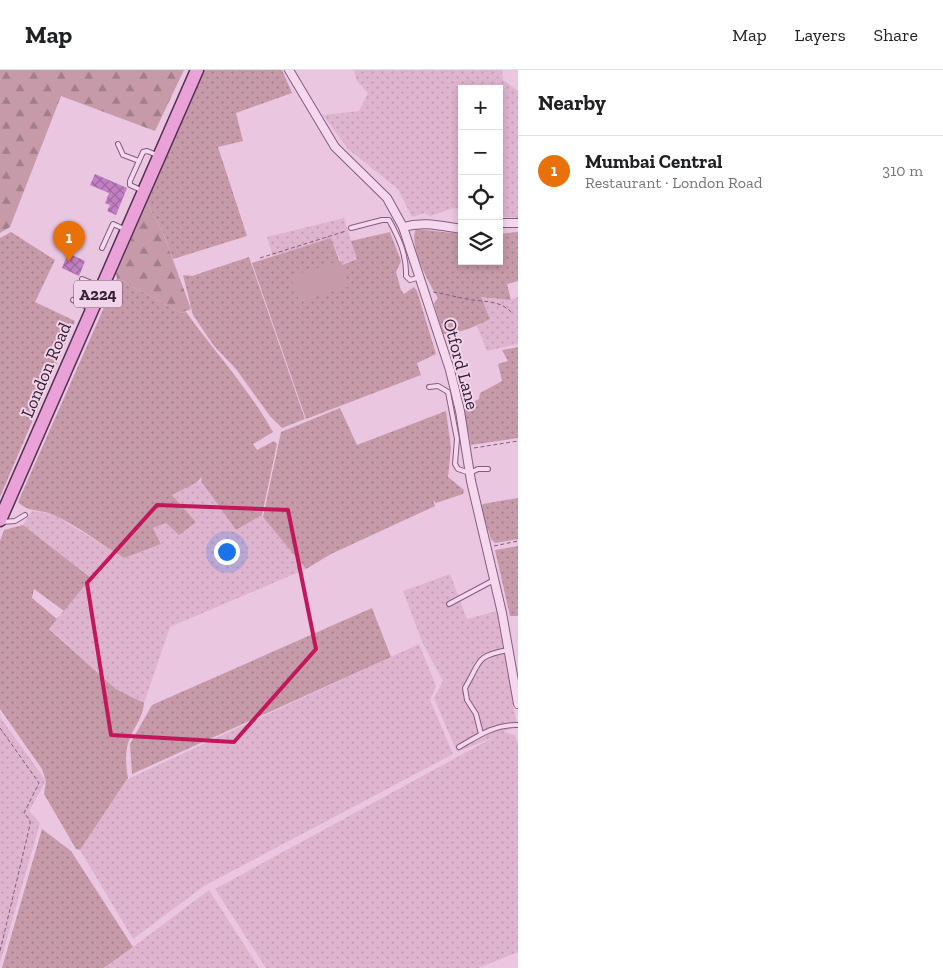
<!DOCTYPE html>
<meta charset="utf-8">
<style>
body{margin:0;font-family:"Zilla Slab",serif;background:#f2f2f2;color:#202124}
.controls{position:absolute;right:15px;top:15px;display:grid;overflow:hidden;border-radius:0px;box-shadow:0 2px 8px #0003}
.controls button{width:45px;height:45px;display:grid;place-items:center;padding:0;border:0;border-bottom:1px solid #e0e0e0;background:#fff;color:#202124;font:25px sans-serif}
.you{position:absolute;left:226px;top:481px;width:18px;height:18px;margin:-12px;border:4px solid #fff;border-radius:50%;background:#1a73e8;box-shadow:0 0 0 8px #1a73e833}
.badge{display:grid;place-items:center;width:32px;height:32px;border-radius:50%;background:#0f766e;color:#fff;font-size:16px;font-weight:700}
.pin{position:absolute;translate:-50% -41px;filter:drop-shadow(0 1px 2px #0008)}
.pin::after{content:'';position:absolute;top:26px;width:18px;height:15px;background:inherit;clip-path:polygon(0 0,100% 0,50% 100%)}
.list{margin:0;padding:0;list-style:none}
h2{display:flex;justify-content:space-between;align-items:center;height:65px;margin:0;padding:0 20px;font-size:21px}
h2 small{font-size:16px;font-weight:400;color:#757577}
.list li{display:grid;grid-template-columns:32px 1fr auto;gap:15px;align-items:center;box-sizing:border-box;height:70px;padding:0 20px;border-top:1px solid #e0e0e0}
.list b{display:block;font-size:19px;white-space:nowrap}
.list p{margin:0;font-size:16px;white-space:nowrap;color:#757577}
.list em{font-size:16px;font-style:normal;color:#757577}
.icon{flex:none;width:28px;height:28px;fill:none;stroke:currentColor;stroke-width:2;stroke-linecap:round;stroke-linejoin:round}
.map{position:relative;flex:none;width:518px;height:898px;overflow:hidden}
header{display:flex;align-items:center;gap:30px;box-sizing:border-box;height:70px;padding:0 25px;background:#fff;border-bottom:1px solid #e0e0e0}
header strong{font-size:24px}
nav{display:flex;gap:28px;margin-inline-start:auto;font-size:18px}
main{display:flex}
aside{flex:1;background:#fff}
.map>svg:first-child{display:block}
.farmland{fill:url(#farmland-dots)}
.grass{fill:url(#grass-dots)}
.forest{fill:url(#forest-firs)}
.garden{fill:#c79aa9}
.building{fill:url(#building-cross-hatch)}
.lines{fill:none;stroke-linecap:round;stroke-linejoin:round}
.service-casing{stroke:#835d80;stroke-width:6}
.minor-casing{stroke:#835d80;stroke-width:10}
.primary-casing{stroke:#523151;stroke-width:15}
.path{stroke:#835d80;stroke-width:1;stroke-dasharray:4 2.5;stroke-linecap:butt}
.service{stroke:#f5d8ee;stroke-width:4}
.minor{stroke:#f5d8ee;stroke-width:8}
.primary{stroke:#e9a1d8;stroke-width:12}
.marked{fill:none;stroke:#c2185b;stroke-width:4;stroke-linejoin:round}
.labels{text-anchor:middle;dominant-baseline:central;stroke-width:4;stroke-linejoin:round;paint-order:stroke}
.shield{fill:#f2d4ea;stroke:#6e566b;stroke-width:1}
.shield-label{font-size:16px;font-weight:bold;fill:#352034}
.street-label{font-size:18px;fill:#352034;stroke:#f2d4ea}
</style>
<header>
<strong>Map</strong>
<nav><a>Map</a><a>Layers</a><a>Share</a></nav>
</header>
<main>
<div class="map">
<svg width="518" height="898" viewBox="0 0 518 898">
<defs>
<pattern id="farmland-dots" width="8" height="8" patternUnits="userSpaceOnUse" patternTransform="scale(1.25)"><rect width="8" height="8" fill="#dfb4ce"/><path d="M2 2h.1M6 6h.1" fill="none" stroke="#c09ab2" stroke-width="1.8" stroke-linecap="round"/></pattern>
<pattern id="grass-dots" width="8" height="8" patternUnits="userSpaceOnUse" patternTransform="scale(1.25)"><rect width="8" height="8" fill="#c79aa9"/><path d="M2 2h.1M6 6h.1" fill="none" stroke="#a27d8a" stroke-width="1.8" stroke-linecap="round"/></pattern>
<pattern id="forest-firs" width="22" height="20" patternUnits="userSpaceOnUse" patternTransform="scale(1.25)"><rect width="22" height="20" fill="#c79aa9"/><path d="M5 1l3.5 6h-7zM16 11l3.5 6h-7z" fill="#a27d8a"/></pattern>
<pattern id="building-cross-hatch" width="8" height="8" patternUnits="userSpaceOnUse" patternTransform="scale(1.25)"><rect width="8" height="8" fill="#c27fc4"/><path d="M0 0l8 8M0 8l8-8" fill="none" stroke="#9e68a0"/></pattern>
</defs>
<rect width="100%" height="100%" fill="#eac6e1"/>
<g class="farmland">
<path d="M354,0H502L503,10L518,21V148L499,146V19H462V139L454,138L430,146L424,143L412,147L398,119L348,79L323,45L359,41L368,23L357,11Z"/>
<path d="M344,148L357,189L342,194L331,169L273,186L267,167Z"/>
<path d="M480,227L511,230L518,227V274L487,281L477,256L490,249Z"/>
<path d="M201,411L236,460L262,445L306,499L170,557L144,633L116,619L49,558L91,508L23,455L32,441L53,444L124,488L161,473L153,458L166,453L196,452L171,425Z"/>
<path d="M450,504L467,549L497,541L517,656L504,662L515,665L518,674V882L478,898H266L215,819L494,667L457,682L434,628L443,611L423,574L403,521Z"/>
<path d="M419,574L436,616L430,630L453,684L204,816L133,869L80,780L128,709Z"/>
<path d="M0,647L46,711L29,741L40,753L0,893Z"/>
<path d="M209,820L259,898H105Z"/>
</g>
<g class="grass">
<path d="M204,0H282L292,23L236,43L243,71L218,77L247,166L173,189L163,163L147,133Z"/>
<path d="M416,159L462,164V191H499V164L518,162V211L507,214L511,230L481,227L490,249C475,257 460,263 443,264L434,233L438,228C429,214 408,174 416,159Z"/>
<path d="M11,162L55,190L35,232L75,251L0,427V168Z"/>
<path d="M390,162L401,191L396,202L401,220L404,224L414,217L417,221L436,284L417,293L421,305L306,349L252,193L331,168L340,193L299,231L347,216L348,219L342,195L357,189L351,171Z"/>
<path d="M249,187L305,349L282,358L270,346L236,299L214,276L193,245L183,205L192,206Z"/>
<path d="M117,208L181,243L186,242C215,282 248,318 273,362L253,374L257,380L274,371L277,374L262,445L236,460L201,411L202,407L196,413L172,425L196,452L179,465L166,453L153,458L161,474L124,488C101,474 78,456 54,445C41,439 29,443 18,432Z"/>
<path d="M518,277V368L471,375L464,341L467,335L479,329L480,323L502,311L498,294L508,291L502,280Z"/>
<path d="M340,338L357,375L446,341L451,378L448,407L464,420L463,424L436,433L433,430L435,436L331,484L306,499L263,447L281,362Z"/>
<path d="M518,428V469L495,473L491,469L481,438L483,434Z"/>
<path d="M23,455L91,508L64,541L34,519L32,528L57,549L49,559L116,619L144,633C143,649 132,659 128,673C125,685 126,697 128,708L80,780L76,779L44,724L46,711L42,699L0,639V471L4,460Z"/>
<path d="M518,476V546H510L495,480Z"/>
<path d="M372,538L391,587L132,704L130,674L152,635Z"/>
<path d="M42,759L71,781L133,877L104,898H2Z"/>
</g>
<g class="forest">
<path d="M0,0H184L155,61L61,26L10,157L0,163Z"/>
<path d="M147,133L163,163L191,239L181,243L117,208L116,204Z"/>
</g>
<path class="garden" d="M341,191L349,216L299,231L290,206Z"/>
<g class="building">
<path d="M95,104L127,118L116,145L107,141L110,135L105,133L109,123L90,115Z"/>
<path d="M68,183L85,191L79,206L62,198Z"/>
</g>
<g class="lines">
<defs>
<g id="service">
<path d="M118,74L123,85L139,91"/>
<path d="M141,120L130,115V111L143,82L147,81L157,85"/>
<path d="M351,158L382,150H389C399,168 407,186 406,206L410,210L420,207"/>
<path d="M102,178L113,154L124,159"/>
<path d="M82,209L99,216"/>
<path d="M73,230L89,238"/>
<path d="M429,317L438,316L448,322L457,369L455,394L458,399L470,403L478,399H488"/>
<path d="M2,452L15,451L25,445"/>
<path d="M449,534L494,510"/>
<path d="M481,664L476,644L467,630L465,618C481,591 475,586 508,580"/>
<path d="M459,677C478,666 495,654 518,655"/>
</g>
<g id="minor">
<path d="M289,0L335,77L387,128L403,157L450,300L460,341L471,411L502,543L518,634"/>
<path d="M499,153H518"/>
<path d="M403,157C424,151 441,156 462,159"/>
</g>
<path id="primary" d="M0,450L197,0"/>
</defs>
<use href="#service" class="service-casing"/>
<use href="#minor" class="minor-casing"/>
<use href="#primary" class="primary-casing"/>
<g class="path">
<path d="M260,188L346,161"/>
<path d="M433,222C446,224 459,228 473,230C488,232 502,231 513,244"/>
<path d="M474,378L518,371"/>
<path d="M494,476L518,471"/>
<path d="M0,658L39,713L24,743L30,750V755L0,881"/>
</g>
<use href="#service" class="service"/>
<use href="#minor" class="minor"/>
<use href="#primary" class="primary"/>
</g>
<path class="marked" d="M157,435L288,440L316,579L234,672L111,665L87,513Z"/>
<g class="labels">
<rect class="shield" x="74" y="210.5" width="48" height="27" rx="4"/>
<g class="shield-label">
<text x="98" y="224">A224</text>
</g>
<g class="street-label">
<text transform="translate(461 294) rotate(75)">Otford Lane</text>
<text transform="translate(46 300) rotate(-67)">London Road</text>
</g>
</g>
</svg>
<div class="controls">
<button>+</button>
<button>−</button>
<button><svg class="icon" aria-label="locate" viewBox="0 0 24 24"><circle cx="12" cy="12" r="6"/><path d="M12 2v4M12 18v4M2 12h4M18 12h4"/></svg></button>
<button><svg class="icon" aria-label="layers" viewBox="0 0 24 24"><path d="M12 4l9 5-9 5-9-5zM3 14l9 5 9-5"/></svg></button>
</div>
<div class="you"></div>
<div class="pin badge" style="left:69px;top:192px;background:#e8710a">1</div>
</div>
<aside>
<h2>Nearby<small></small></h2>
<ul class="list">
<li><span class="badge" style="background:#e8710a">1</span><div><b>Mumbai Central</b><p>Restaurant · London Road</p></div><em>310 m</em></li>
</ul>
</aside>
</main>
